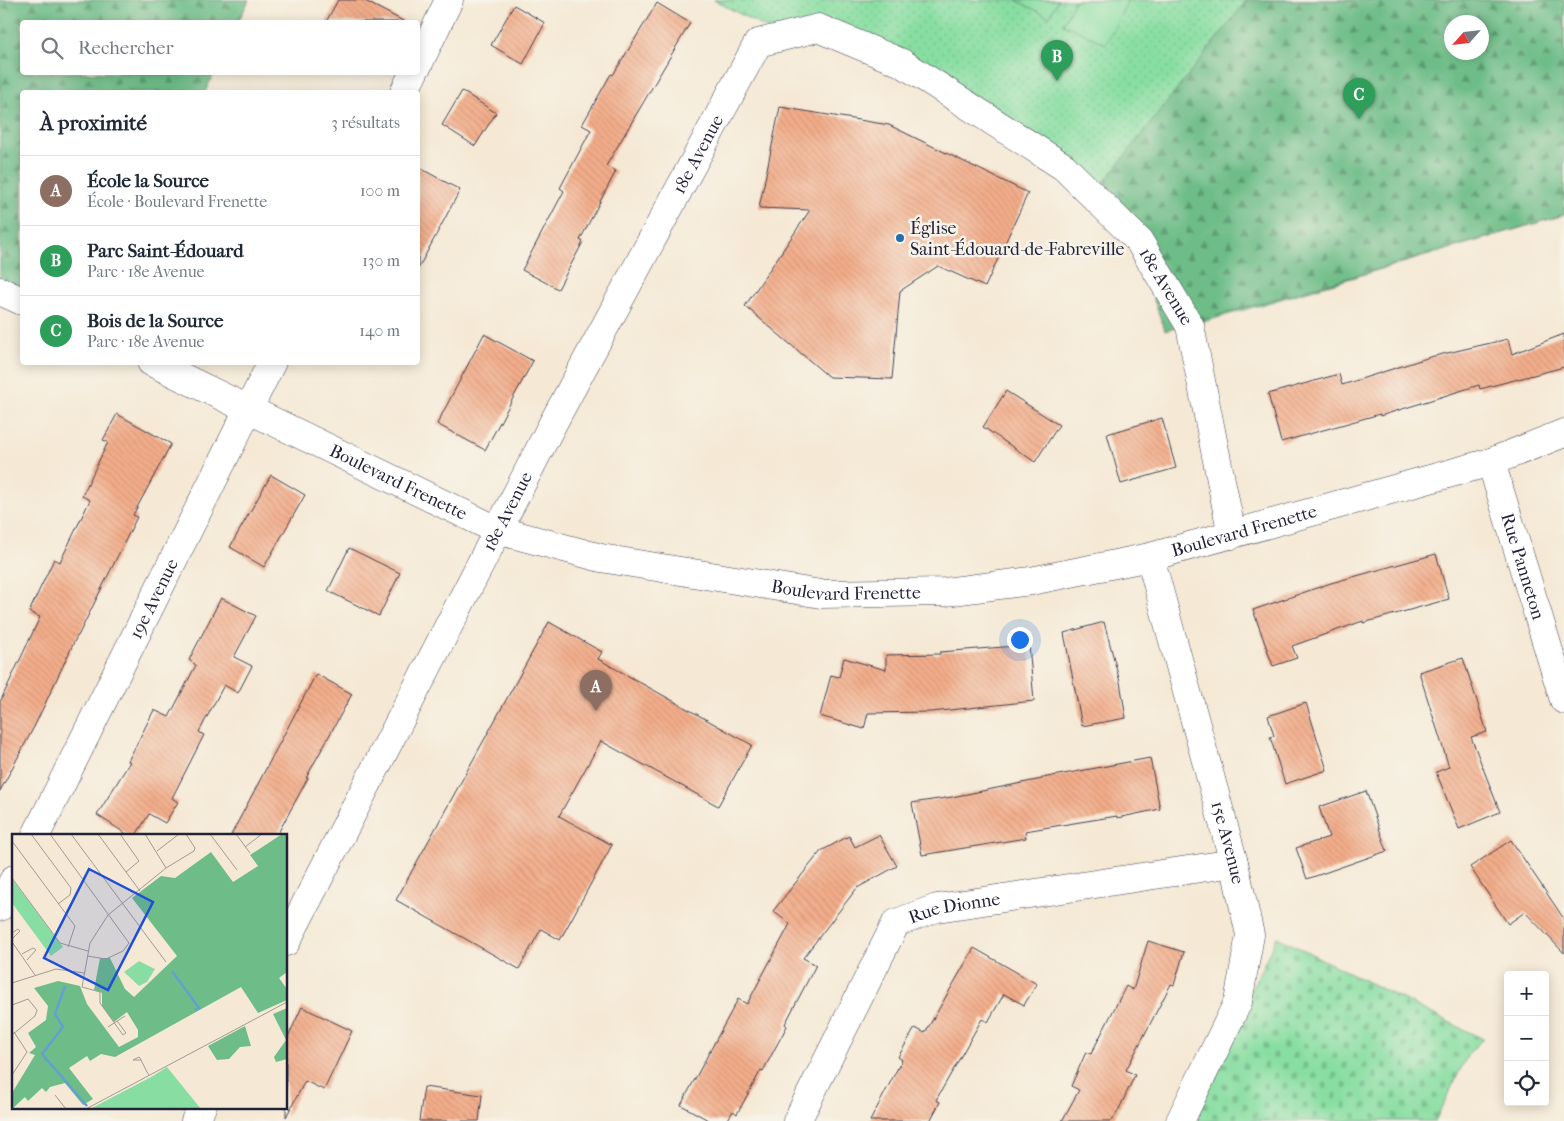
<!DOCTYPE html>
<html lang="fr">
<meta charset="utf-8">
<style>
body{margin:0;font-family:"IM FELL French Canon",serif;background:#f2f2f3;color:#1f2937}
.controls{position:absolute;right:15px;bottom:15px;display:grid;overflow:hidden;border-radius:5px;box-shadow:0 2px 12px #0003}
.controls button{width:45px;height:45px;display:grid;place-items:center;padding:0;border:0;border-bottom:1px solid #e0e1e3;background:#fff;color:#1f2937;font:25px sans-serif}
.compass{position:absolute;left:1444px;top:15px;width:45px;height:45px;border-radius:50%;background:#fff;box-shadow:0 2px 12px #0003;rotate:243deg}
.you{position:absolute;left:1019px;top:639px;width:18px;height:18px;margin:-12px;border:4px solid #fff;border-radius:50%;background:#1a73e8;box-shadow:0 0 0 8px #1a73e833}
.badge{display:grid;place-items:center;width:32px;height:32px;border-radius:50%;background:#db2777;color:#fff;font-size:16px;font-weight:700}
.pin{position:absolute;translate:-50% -41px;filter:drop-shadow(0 1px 2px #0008)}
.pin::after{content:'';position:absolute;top:26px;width:18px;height:15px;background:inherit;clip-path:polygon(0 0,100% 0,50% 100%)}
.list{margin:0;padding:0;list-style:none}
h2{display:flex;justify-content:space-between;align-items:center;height:65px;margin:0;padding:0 20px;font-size:21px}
h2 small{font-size:16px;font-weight:400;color:#747a83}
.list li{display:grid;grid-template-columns:32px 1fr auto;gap:15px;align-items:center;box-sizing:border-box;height:70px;padding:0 20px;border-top:1px solid #e0e1e3}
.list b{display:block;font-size:19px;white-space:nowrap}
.list p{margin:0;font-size:16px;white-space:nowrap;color:#747a83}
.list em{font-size:16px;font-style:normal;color:#747a83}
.icon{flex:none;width:28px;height:28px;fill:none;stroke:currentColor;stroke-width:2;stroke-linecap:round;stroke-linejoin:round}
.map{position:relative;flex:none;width:1564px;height:1121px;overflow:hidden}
.search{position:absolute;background:#fff;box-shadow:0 2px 12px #0003;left:20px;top:20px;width:400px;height:55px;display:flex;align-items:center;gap:12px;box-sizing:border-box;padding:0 18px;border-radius:5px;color:#747a83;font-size:19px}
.panel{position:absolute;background:#fff;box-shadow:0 2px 12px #0003;left:20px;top:90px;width:400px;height:275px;border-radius:5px}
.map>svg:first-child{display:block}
.green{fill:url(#green-dots);stroke:#55806e;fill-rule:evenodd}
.forest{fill:url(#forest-firs);stroke:#487062;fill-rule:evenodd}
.cemetery{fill:url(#cemetery-stones);stroke:#55806e}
.pitch{fill:#88dea2;stroke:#55806e}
.building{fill:url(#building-back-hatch)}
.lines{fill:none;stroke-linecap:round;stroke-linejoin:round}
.minor-casing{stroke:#424052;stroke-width:29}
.minor{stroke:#fff;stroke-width:28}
.poi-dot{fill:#1f6fb2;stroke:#f7f3e8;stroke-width:2}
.labels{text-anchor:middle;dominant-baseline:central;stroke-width:5;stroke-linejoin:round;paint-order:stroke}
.street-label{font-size:18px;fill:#22223b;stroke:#f7f3e8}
.poi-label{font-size:18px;fill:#22223b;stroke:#f7f3e8;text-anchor:start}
.inset-river{fill:none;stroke:#639fd3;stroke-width:2.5}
.inset-road{fill:none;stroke:#a19997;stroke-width:1}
.view{fill:#1d4ed8;fill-opacity:0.15;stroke:#1d4ed8;stroke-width:2.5}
.inset-edge{fill:none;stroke:#22223b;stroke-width:2.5}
</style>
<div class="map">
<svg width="1564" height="1121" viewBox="0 0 1564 1121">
<defs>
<pattern id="green-dots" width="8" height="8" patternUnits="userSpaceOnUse" patternTransform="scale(1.25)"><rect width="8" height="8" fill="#88dea2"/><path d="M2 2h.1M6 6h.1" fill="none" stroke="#75be8c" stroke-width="1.8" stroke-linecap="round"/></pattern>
<pattern id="forest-firs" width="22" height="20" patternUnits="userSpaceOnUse" patternTransform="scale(1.25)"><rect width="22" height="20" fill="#6ebd88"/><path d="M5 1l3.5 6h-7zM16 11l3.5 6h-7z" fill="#5a9970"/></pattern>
<pattern id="cemetery-stones" width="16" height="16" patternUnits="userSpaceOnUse" patternTransform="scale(1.25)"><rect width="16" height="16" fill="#88dea2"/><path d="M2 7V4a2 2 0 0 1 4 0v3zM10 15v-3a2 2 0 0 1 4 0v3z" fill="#75be8c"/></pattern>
<pattern id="building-back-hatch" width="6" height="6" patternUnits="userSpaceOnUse" patternTransform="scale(1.25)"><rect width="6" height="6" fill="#f3ad8a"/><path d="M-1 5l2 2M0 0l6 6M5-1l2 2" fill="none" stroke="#d09578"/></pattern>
</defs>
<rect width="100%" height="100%" fill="#f7f3e8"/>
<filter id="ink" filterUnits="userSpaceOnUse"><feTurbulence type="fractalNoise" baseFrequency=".02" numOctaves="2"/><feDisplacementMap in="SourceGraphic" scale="10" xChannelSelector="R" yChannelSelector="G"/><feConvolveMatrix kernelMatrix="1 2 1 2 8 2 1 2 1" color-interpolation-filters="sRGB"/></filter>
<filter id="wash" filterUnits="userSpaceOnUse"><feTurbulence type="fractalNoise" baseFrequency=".0096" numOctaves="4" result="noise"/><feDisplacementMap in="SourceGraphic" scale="20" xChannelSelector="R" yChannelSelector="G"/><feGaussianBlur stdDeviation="1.12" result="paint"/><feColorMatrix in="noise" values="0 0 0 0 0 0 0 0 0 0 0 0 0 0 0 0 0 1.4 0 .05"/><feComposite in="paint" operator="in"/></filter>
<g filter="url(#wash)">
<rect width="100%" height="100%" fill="#f5e9d5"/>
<path class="green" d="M714,0H1564V215L1190,326L1139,241L1045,165L847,27L775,33ZM1452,22H1482V52H1452Z"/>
<g class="forest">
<path d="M0,0H249L238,22H22V72L214,73L205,92H22V290L0,278Z"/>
<path d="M1247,0H1564V215L1165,331L1137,253L1102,185ZM1452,22H1482V52H1452Z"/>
</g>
<path class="cemetery" d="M1277,937L1483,1039L1468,1054L1435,1121H1186Z"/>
<g class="pitch">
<path d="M1016,0H1058L1049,17Z"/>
<path d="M1075,0H1128L1106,44L1063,24Z"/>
</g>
<g id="blocks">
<g class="building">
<path d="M338,0H363L405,22H326Z"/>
<path d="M657,3L690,23L606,166L616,171L580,240L583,242L558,289L522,270L564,191L560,188L591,130L582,125L611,74L613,75Z"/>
<path d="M514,5L545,23L523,64L491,45Z"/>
<path d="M462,91L496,113L475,146L442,125Z"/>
<path d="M780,107L889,125L1028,193L985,287L938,266L900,291L892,379L829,377L745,306L810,210L759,208Z"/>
<path d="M418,167L460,190L418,269Z"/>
<path d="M484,334L533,361L485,450L437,424Z"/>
<path d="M1564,334V367L1480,389L1479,385L1380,416V414L1281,442L1268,394L1339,374L1342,385L1430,357L1508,339L1512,354Z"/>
<path d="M1006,391L1059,425L1035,462L983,427Z"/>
<path d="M117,414L171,444L133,515L137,517L78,636H77L35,725L0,791V702L40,617L29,612L54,559L60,562L90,500L82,496L108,442L103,440Z"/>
<path d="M1162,418L1176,468L1121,484L1107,434Z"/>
<path d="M271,475L305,495L264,567L230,547Z"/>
<path d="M349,548L400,573L379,616L328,591Z"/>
<path d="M1436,554L1449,599L1363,623V621L1292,646L1297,658L1273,666L1253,610L1331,583Z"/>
<path d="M221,598L256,616L234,657L252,666L238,693L224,685L199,732L204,735L172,798L178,802L165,823L149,814L136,835H128L97,815L130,762L128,761L154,710L169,717L196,665L189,660Z"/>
<path d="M549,622L602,652L598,659L752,745L718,806L601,741L559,816L612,845L560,940L541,929L519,969L396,900Z"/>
<path d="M1104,622L1120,682L1126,718L1082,726L1064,633Z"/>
<path d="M1029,645L1034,701L931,712L868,713L864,729L820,716L831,675L839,677L844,658L886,670V655L940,654V652Z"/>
<path d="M1463,658L1487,732L1471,737L1500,812L1459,829L1436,772L1449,767L1419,672Z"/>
<path d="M316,674L352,694L306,778H308L277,835H231Z"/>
<path d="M1306,703L1327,770L1285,784L1270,737L1274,736L1268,716Z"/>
<path d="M1150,758L1160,809L1117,818V816L1025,831L1026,838L922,855L912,803L952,797L1042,779V778Z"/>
<path d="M1366,791L1387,851L1307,879L1296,848L1329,837L1319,807Z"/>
<path d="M879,835L897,866L857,888L803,958L816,965L785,1024L787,1026L763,1071L761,1070L737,1114L733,1111L727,1121H710L681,1105L738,999L747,1004L790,924L773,911L821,851L849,836L855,847Z"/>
<path d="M1511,840L1564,919V953L1525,912L1508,924L1470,867Z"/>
<path d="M1148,941L1184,952L1174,985L1171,984L1126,1070L1135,1075L1119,1109L1112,1121H1062L1079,1090L1071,1086L1086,1052L1091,1054L1126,986L1133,990Z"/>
<path d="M974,948L1037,984L1024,1005L1004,994L988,1022L982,1019L936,1100L940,1102L930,1121H870L902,1060L898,1057L915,1028L925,1033Z"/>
<path d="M302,1007L352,1031L324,1090L305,1081L286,1117V1041Z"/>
<path d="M424,1087L482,1095L479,1121H419Z"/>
</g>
</g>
</g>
<g filter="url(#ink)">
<use href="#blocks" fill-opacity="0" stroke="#424052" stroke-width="1"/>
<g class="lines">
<defs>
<g id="minor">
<path d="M418,65L449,0"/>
<path d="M404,92L414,72"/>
<path d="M0,291L22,301"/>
<path id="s1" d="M151,362L497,530L601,558L821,594L945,592L1031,581L1150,557L1491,462L1564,433"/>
<path id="s2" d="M1491,462L1564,700"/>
<path id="s3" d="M1150,557L1234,863L1250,935L1238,1002L1180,1121"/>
<path id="s4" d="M36,835L272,362"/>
<path d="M0,907L14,879"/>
<path id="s5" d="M286,942L553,423L758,43L818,28L902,63L1064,167L1139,241L1190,326L1232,535"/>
<path d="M195,1121L202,1107"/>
<path id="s6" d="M797,1121L896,923L937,908L1234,863"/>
</g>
</defs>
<use href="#minor" class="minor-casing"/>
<use href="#minor" class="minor"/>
</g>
</g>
<circle class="poi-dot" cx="900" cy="238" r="5"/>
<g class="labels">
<g class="street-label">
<text stroke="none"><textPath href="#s5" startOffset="889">18e Avenue</textPath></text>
<text stroke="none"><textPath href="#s5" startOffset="1519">18e Avenue</textPath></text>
<text stroke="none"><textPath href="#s1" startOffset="275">Boulevard Frenette</textPath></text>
<text stroke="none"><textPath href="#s5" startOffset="484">18e Avenue</textPath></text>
<text stroke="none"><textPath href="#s1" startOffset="1145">Boulevard Frenette</textPath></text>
<text stroke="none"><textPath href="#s2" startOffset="109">Rue Panneton</textPath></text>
<text stroke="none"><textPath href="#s1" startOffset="740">Boulevard Frenette</textPath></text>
<text stroke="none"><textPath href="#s4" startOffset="264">19e Avenue</textPath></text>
<text stroke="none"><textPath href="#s3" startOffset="296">15e Avenue</textPath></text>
<text stroke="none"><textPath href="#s6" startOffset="282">Rue Dionne</textPath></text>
</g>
<g class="poi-label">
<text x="910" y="228">Église<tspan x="910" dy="21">Saint-Édouard-de-Fabreville</tspan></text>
</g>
</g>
<g transform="translate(12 834)">
<rect width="275" height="275" fill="#f5e9d5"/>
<path d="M155,233L189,275H78L141,242Z" fill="#88dea2"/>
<path d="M270,0H275V138L267,144L275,155V166L246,179L229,153L103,223L89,220L78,227L75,222L57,234L81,265L71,271L53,249L38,253L34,258L30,254L16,267L13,263L0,275V259L23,221L17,219L24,213L16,199L34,186L36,172L22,154L46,147L68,152L75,170L107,213L126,203V196L115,178L102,188L90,172V159L82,156L88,124H98L113,155L122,163L165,122L120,64L149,42L163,44L199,18L221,48L246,32L238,21ZM275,174V225L264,228L262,223L274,206L261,180ZM233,192L239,212L228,213L217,225L205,226L196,212Z" fill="#6ebd88"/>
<path d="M0,45L51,113L39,122L0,69Z" fill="#88dea2"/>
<path d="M127,127L143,135L135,148L127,152L112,138Z" fill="#88dea2"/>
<path class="inset-river" d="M160,137L187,174L183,176M53,152L43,180L51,193L30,220L75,272"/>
<path class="inset-road" d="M19,0L59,54L58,61L46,70M38,0L117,109L111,117L94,125L75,122M59,0L154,128M86,0L128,57M108,0L127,27L114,38M133,0L154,34M198,0L225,36M224,0L238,19M0,7L63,92L56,113M233,13L250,0M145,17L167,0M154,34L182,17L183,14L174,0M0,44L48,109L76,117M0,99L6,95L8,97L0,105M0,108L23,141M10,120L21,114L24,116L15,126M0,149L44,135L72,139M0,171L16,165L25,176L23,182L0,201M105,187L114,199L111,201L88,169V158L70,153L78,109L96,81L154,34M96,193L113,182M129,226H121L127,223L128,224L135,238L137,241M0,241L15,218L2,198M43,261L54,275M74,275L275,168"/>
<path class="view" d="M77,35L141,68L96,156L32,124Z"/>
<rect width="275" height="275" class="inset-edge"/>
</g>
</svg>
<div class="controls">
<button>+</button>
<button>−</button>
<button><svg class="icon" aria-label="locate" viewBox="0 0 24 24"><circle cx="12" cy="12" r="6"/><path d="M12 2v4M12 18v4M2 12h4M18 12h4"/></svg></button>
</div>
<svg class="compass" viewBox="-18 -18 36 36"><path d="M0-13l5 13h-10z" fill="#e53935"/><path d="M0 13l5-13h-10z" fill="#747a83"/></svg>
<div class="you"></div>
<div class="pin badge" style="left:596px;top:711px;background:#8d6e63">A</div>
<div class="pin badge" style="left:1057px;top:81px;background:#2e9e5b">B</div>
<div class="pin badge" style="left:1359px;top:119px;background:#2e9e5b">C</div>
<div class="search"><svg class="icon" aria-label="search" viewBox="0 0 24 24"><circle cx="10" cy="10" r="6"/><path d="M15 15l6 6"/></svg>Rechercher</div>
<section class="panel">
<h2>À proximité<small>3 résultats</small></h2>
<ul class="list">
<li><span class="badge" style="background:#8d6e63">A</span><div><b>École la Source</b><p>École · Boulevard Frenette</p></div><em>100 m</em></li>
<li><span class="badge" style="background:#2e9e5b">B</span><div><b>Parc Saint-Édouard</b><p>Parc · 18e Avenue</p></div><em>130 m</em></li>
<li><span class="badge" style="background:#2e9e5b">C</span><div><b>Bois de la Source</b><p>Parc · 18e Avenue</p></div><em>140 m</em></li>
</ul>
</section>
</div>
